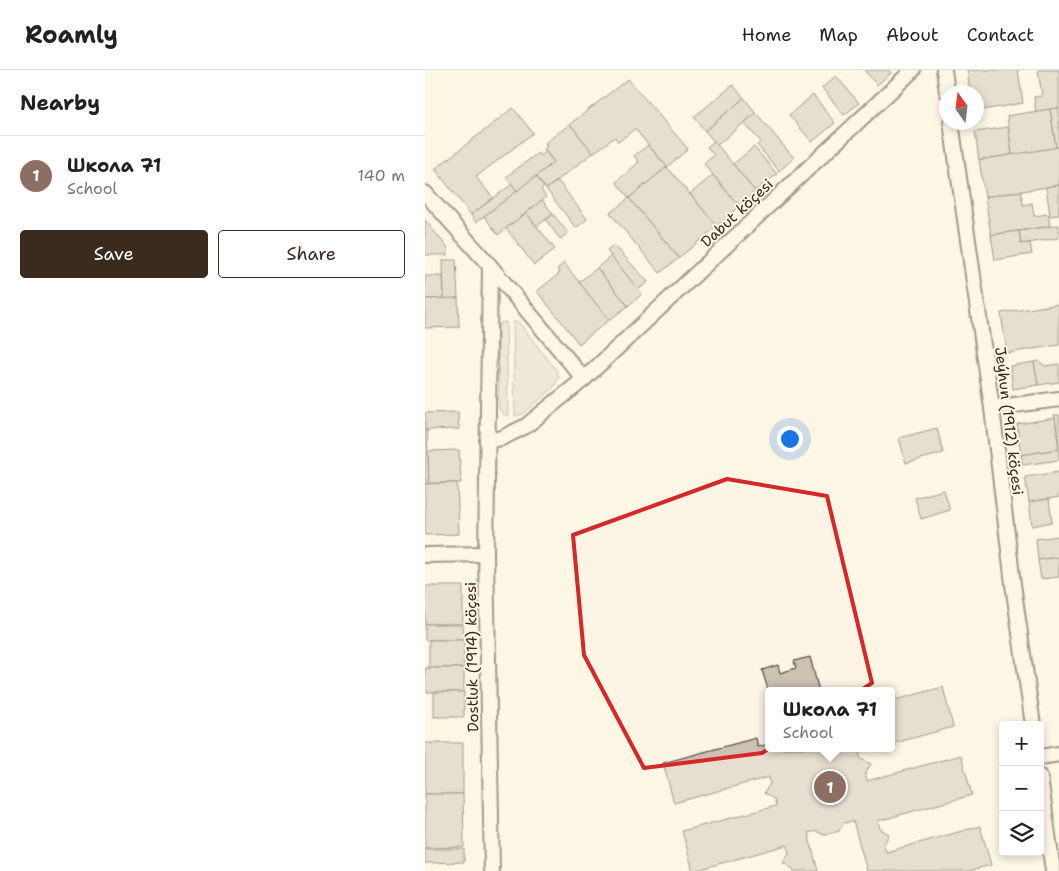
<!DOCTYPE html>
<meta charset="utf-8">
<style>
body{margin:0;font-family:"Shantell Sans",sans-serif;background:#f2f2f2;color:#222}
.controls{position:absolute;right:15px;bottom:15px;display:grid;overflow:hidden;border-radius:5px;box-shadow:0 2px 8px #0003}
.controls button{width:45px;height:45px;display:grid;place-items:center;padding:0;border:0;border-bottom:1px solid #e0e0e0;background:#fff;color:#222;font:25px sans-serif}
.compass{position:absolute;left:514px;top:15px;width:45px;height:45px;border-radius:50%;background:#fff;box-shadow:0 2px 8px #0003;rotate:346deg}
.you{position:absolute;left:364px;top:368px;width:18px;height:18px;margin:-12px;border:4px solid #fff;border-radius:50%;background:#1a73e8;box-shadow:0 0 0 8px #1a73e833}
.badge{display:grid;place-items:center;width:32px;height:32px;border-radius:50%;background:#3b2a1e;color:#fff;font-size:16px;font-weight:700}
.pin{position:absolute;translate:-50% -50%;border:2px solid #fff;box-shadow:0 1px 5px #0006}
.popup{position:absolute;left:340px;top:617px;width:130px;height:65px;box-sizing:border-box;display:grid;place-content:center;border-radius:5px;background:#fff;filter:drop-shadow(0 1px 4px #0005);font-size:16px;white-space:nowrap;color:#767676}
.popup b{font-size:19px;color:#222}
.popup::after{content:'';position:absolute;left:50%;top:100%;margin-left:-10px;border:10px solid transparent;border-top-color:#fff}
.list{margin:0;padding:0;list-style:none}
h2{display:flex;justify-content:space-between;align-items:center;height:65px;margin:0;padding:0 20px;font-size:21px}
h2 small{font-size:16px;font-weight:400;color:#767676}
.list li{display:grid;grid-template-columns:32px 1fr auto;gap:15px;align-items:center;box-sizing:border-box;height:80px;padding:0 20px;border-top:1px solid #e0e0e0}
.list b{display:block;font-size:19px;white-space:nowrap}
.list p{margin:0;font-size:16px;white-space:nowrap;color:#767676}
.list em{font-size:16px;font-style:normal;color:#767676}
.actions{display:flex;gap:10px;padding:15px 20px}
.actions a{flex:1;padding:11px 0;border:1px solid #3b2a1e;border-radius:5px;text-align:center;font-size:18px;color:#3b2a1e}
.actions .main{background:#3b2a1e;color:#fff}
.icon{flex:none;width:28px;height:28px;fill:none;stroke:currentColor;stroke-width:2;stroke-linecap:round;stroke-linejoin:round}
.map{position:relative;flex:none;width:634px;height:801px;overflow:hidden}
header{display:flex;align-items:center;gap:30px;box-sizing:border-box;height:70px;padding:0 25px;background:#fff;border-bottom:1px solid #e0e0e0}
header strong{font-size:24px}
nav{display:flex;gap:28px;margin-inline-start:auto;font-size:18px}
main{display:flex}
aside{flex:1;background:#fff}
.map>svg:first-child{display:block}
.green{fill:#e0d8c8;stroke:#8e8173}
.building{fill:#ccc2b3;stroke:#3b2a1e}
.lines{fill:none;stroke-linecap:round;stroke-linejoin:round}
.street-casing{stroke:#3b2a1e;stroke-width:18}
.street{stroke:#fcf5e5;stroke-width:14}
.marked{fill:none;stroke:#d62828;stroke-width:4;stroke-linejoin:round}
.labels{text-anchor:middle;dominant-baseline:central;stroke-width:4;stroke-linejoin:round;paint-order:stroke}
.street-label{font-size:15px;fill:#3b2a1e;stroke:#fcf5e5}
</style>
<header>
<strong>Roamly</strong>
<nav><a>Home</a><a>Map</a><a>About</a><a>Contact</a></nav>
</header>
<main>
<aside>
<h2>Nearby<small></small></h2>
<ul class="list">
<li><span class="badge" style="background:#8d6e63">1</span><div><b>Школа 71</b><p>School</p></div><em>140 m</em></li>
</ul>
<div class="actions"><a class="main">Save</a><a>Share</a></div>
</aside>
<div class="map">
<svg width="634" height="801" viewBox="0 0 634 801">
<rect width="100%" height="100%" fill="#fcf5e5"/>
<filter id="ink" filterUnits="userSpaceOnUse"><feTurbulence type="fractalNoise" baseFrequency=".02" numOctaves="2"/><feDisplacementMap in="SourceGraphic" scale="10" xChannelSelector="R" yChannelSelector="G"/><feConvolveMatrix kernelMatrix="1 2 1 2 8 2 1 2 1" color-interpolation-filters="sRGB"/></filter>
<g filter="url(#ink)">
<g class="green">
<path d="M81,252L83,346L77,343L74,338L73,257L75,253Z"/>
<path d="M88,252H93L95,254L132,301L134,308L128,318L98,344L90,346Z"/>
</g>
<g class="building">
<path d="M439,0H464L466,3L452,15Z"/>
<path d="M542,0H593L598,33L552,41V22H545Z"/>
<path d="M613,0H634V38L611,42L609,27L617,26Z"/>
<path d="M411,6L434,33L419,45L397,18Z"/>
<path d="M203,9L263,79L242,97L210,59L193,72L190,67L168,83L145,54Z"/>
<path d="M308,15L319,28L280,61L269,47Z"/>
<path d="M388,25L410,53L387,72L364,45Z"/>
<path d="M319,28L331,43L292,75L280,61Z"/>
<path d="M88,38L108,63L51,107L68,128L46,145L10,99Z"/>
<path d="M634,38V77L631,78L625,39Z"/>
<path d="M625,39L631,78L587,85L582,46Z"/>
<path d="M331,43L369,88L354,101L332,75L336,72L319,53Z"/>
<path d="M145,54L168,83L121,119L111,106L129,92L119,79L122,76L120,73Z"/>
<path d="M583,57L587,85L554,90L550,62Z"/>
<path d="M289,71L330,121L314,136L279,94L289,85L282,77Z"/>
<path d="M223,75L242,97L204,128L191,112L214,92L209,86Z"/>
<path d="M329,77L352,104L330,121L308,94Z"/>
<path d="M634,77V115L560,127L554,90Z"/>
<path d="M121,82L129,92L92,121L81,107L113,83L115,86Z"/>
<path d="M242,97L292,156L254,188L204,128Z"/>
<path d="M288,105L314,136L292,156L265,124Z"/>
<path d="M111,106L119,117L116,120L121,127L73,165L59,146Z"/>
<path d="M133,111L162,149L151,158L121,119Z"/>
<path d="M87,114L92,121L51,152L46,145Z"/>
<path d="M634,115V145L625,146L621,117Z"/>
<path d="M596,121L598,135L607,133L609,146L623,144L625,156L566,165L560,127Z"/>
<path d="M204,128L254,188L235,203L185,143Z"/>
<path d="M117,130L128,144L112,156L101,143Z"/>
<path d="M101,143L130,179L109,195L81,158Z"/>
<path d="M128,144L143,163L135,169L121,150Z"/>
<path d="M0,150L23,178V185H0Z"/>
<path d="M634,155V168L596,174L594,161Z"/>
<path d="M594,161L596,174L605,173L607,184L570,190L566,165Z"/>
<path d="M189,175L223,212L213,220L182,181Z"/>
<path d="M186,186L217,224L203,236L172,198Z"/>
<path d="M18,190H31L33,228L19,229Z"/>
<path d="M139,193L184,250L154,274L112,221L135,203L132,199Z"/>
<path d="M172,198L203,236L184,250L154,212Z"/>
<path d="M0,206H18L19,229H0Z"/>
<path d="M33,228L34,257L0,258V229Z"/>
<path d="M634,234V275L582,283L576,243Z"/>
<path d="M614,291L620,296L634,294V312L613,315L609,292Z"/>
<path d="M609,292L613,315L588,319L585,296Z"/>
<path d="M33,342L34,359L0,360V343Z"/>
<path d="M629,345H634V378L630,348Z"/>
<path d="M630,348L634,379L596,385L592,354Z"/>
<path d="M512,358L518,383L481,393L474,368Z"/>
<path d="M0,360H2L4,413L0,414Z"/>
<path d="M634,379V390L598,395L596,385Z"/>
<path d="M34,380L36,413H4L3,381Z"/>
<path d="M634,402V427L604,432L600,407Z"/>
<path d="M32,413L34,464L0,465V414Z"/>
<path d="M519,420L525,440L496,449L490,428Z"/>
<path d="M624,429L627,452L607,456L604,432Z"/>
<path d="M634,466V487L613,490L611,469Z"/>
<path d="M634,487V507L616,509L613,490Z"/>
<rect x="0" y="516" width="38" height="38"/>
<path d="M0,554H38L39,570H0Z"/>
<rect x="4" y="570" width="35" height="28"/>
<path d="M385,587L394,621H344V623L337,600L353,595L355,603L371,598L369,591Z"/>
<rect x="0" y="598" width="39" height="24"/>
<path d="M518,617L528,657L466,674V631Z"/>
<rect x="9" y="622" width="30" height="25"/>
<path d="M331,668L333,677L344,674V678H450L434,682L436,689L446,694L440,704L442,711L536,685L547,725L453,751L455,759L464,764L459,774L461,782L555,756L566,795L543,801H442L428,751L419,753L414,761L399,765L391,761L383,763L393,801H369L368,799L358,793L364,784L362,775L268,801L257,761L351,736L349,729L339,723L345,714L344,707L249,733L238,693Z"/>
<rect x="0" y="673" width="38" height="51"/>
<path d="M0,724H38L39,777L0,778Z"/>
<path d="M0,779H39V792L0,793Z"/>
</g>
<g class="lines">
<defs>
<g id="street">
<path d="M519,0L522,22"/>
<path d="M526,52L567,338L588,514L608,655"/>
<path d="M0,123L65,196L159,309"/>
<path d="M65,196L61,484L67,801"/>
<path d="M567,338L634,329"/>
<path d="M62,371L77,368L101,356L159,309L488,0"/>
<path d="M0,485L61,484"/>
<path d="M615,687L634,684"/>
<path d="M615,707L628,801"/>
</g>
</defs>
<use href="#street" class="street-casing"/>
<use href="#street" class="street"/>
</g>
</g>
<path d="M0 0H634V801H0ZM302,409L402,426L447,613L337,683L219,698L159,585L148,465Z" fill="#fcf5e5" fill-opacity=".55" fill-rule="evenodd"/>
<path class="marked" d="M302,409L402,426L447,613L337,683L219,698L159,585L148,465Z"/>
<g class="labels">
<g class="street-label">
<text transform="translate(312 143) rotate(-43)">Dabut köçesi</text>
<text transform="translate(584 351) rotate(83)">Jeýhun (1912) köçesi</text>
<text transform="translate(47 587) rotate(-91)">Dostluk (1914) köçesi</text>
</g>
</g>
</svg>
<div class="controls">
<button>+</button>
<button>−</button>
<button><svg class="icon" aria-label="layers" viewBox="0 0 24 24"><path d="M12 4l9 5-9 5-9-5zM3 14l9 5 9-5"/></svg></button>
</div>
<svg class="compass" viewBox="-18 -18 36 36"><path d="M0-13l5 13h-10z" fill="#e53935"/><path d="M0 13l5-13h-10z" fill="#767676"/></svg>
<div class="you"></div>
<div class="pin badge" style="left:405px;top:717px;background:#8d6e63">1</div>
<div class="popup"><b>Школа 71</b>School</div>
</div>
</main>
